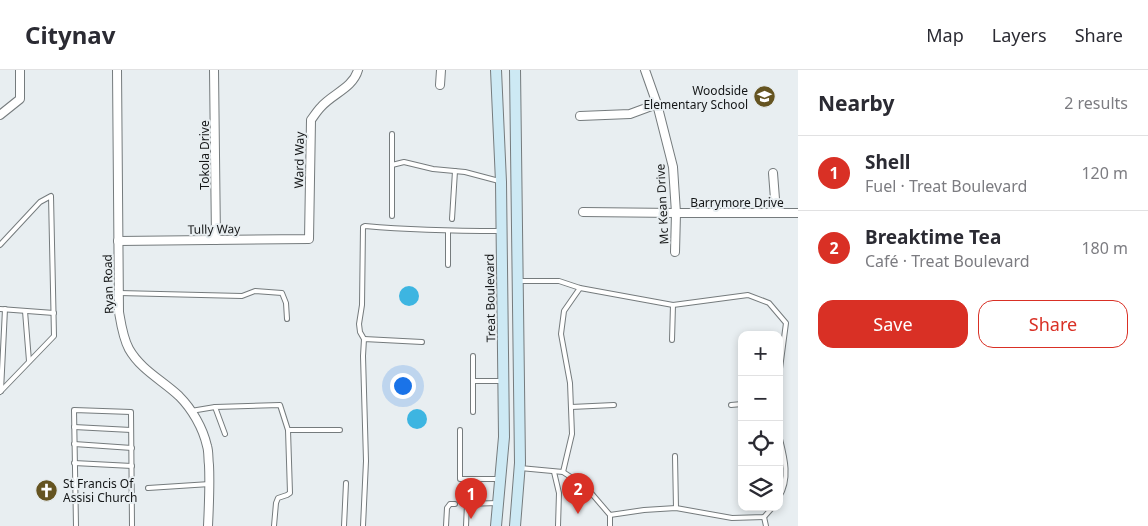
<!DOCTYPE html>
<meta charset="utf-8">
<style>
body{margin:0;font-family:"Noto Sans",sans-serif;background:#f2f2f3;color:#2b2b33}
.controls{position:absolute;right:15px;bottom:15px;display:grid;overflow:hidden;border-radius:10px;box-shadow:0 2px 8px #0003}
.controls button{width:45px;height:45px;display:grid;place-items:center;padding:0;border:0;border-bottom:1px solid #e1e1e2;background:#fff;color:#2b2b33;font:25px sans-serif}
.you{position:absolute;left:402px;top:315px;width:18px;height:18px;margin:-12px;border:4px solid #fff;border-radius:50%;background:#1a73e8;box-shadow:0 0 0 8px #1a73e833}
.badge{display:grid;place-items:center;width:32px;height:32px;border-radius:50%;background:#d93025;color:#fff;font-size:16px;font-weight:700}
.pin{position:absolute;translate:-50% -41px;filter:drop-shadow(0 1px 2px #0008)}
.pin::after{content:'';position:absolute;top:26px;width:18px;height:15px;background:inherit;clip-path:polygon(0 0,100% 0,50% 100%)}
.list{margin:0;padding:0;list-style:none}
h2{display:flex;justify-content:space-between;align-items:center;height:65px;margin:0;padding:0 20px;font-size:21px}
h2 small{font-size:16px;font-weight:400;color:#7c7c81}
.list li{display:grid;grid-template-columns:32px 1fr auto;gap:15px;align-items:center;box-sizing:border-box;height:75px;padding:0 20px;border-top:1px solid #e1e1e2}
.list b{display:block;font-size:19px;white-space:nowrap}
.list p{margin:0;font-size:16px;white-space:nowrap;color:#7c7c81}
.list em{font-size:16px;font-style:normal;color:#7c7c81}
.actions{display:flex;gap:10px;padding:15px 20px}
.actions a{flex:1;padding:11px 0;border:1px solid #d93025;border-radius:15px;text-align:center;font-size:18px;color:#d93025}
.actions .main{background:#d93025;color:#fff}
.icon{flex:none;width:28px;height:28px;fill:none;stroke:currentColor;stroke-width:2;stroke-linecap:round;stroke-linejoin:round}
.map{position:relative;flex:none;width:798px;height:456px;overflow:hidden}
header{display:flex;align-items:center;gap:30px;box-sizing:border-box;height:70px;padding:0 25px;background:#fff;border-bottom:1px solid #e1e1e2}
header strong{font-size:24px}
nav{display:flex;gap:28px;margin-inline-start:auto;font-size:18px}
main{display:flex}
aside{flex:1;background:#fff}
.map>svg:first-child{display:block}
.water{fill:#3db5e1}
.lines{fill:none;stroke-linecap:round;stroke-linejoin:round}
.service-casing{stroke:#757b7d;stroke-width:6}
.minor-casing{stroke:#757b7d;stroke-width:10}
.secondary-casing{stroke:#757b7d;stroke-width:12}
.service{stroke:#fff;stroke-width:4}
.minor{stroke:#fff;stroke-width:8}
.secondary{stroke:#cde9f4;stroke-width:10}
.labels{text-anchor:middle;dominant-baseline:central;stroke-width:4;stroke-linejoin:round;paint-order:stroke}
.poi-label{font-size:12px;fill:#141617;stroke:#e8eef1;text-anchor:end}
.street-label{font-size:12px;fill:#141617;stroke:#e8eef1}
</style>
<header>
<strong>Citynav</strong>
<nav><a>Map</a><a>Layers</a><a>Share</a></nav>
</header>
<main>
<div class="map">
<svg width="798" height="456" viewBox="0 0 798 456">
<rect width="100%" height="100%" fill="#e8eef1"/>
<g class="water">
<circle cx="409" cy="226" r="10"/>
<circle cx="417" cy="349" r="10"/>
</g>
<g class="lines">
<defs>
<g id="service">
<path d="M392,95L404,92L433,99L465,102L499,111"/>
<path d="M392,146V64"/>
<path d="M452,149L455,101"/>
<path d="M448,161V195"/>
<path d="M0,175L40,132L51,126L54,266L0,322"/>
<path d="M519,211H559L580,218L673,235L748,225L769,233L786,253L779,306"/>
<path d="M119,223L242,226L255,221L282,223L286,233L287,249"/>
<path d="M0,239L54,243"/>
<path d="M25,241L29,291"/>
<path d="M364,269L360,262L359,254L362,235L363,157L365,156C410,160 455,161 501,161"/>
<path d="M672,270L673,235"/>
<path d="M473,286V311H503"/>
<path d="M1,321L5,239"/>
<path d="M731,335L742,334"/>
<path d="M571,337L614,335"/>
<path d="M191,341L215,337"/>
<path d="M473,342V311"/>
<path d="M74,357L131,360"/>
<path d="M460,360V409H500"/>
<path d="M225,364L215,337L280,335L288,360"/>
<path d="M779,365C784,385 791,408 779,427"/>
<path d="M74,374L132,378"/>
<path d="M675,386L676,438"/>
<path d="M74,393L132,396"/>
<path d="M520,398L563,402L586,417L610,445L644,440L676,438L732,448L764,447L773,437"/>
<path d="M554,402L559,423L558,456"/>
<path d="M563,402L572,364L570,313L561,264L564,241L580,218"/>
<path d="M148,418L210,414"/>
<path d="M464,434L498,433"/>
<path d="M610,445V456"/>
<path d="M764,447L766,456"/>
<path d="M76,456L74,340L131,342L132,456"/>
<path d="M274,456L276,433L278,428L287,425L290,423L288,360H340"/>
<path d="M344,456L346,413"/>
<path d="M363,456L366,391L363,286L364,269L422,272"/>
<path d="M446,456L447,438L450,434H455"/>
<path d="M466,456L467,434"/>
</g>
<g id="minor">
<path d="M117,0L119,242C121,254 123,268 129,279C141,300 162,310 179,326C192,339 203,358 207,376C209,382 208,389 209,395C210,415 209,435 208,456"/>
<path d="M214,0L216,170"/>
<path d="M645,0L657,34L673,97L676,143L675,182"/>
<path d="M440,15L441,0"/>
<path d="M0,45L20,29V0"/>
<path d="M580,46L630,44L657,34"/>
<path d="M773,103L776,142"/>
<path d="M583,142L676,143H798"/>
<path d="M118,171L309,169L311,50C314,46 317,41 321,37C332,24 353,18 358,0"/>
</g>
<g id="secondary">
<path d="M496,456L504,367L501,112L496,0"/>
<path d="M515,456L520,393L515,0"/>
</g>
</defs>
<use href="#service" class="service-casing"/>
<use href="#minor" class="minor-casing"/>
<use href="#secondary" class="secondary-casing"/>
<use href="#service" class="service"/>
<use href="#minor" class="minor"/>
<use href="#secondary" class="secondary"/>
</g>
<defs>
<symbol id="school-disc" viewBox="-11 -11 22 22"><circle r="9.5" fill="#655421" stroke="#e8eef1"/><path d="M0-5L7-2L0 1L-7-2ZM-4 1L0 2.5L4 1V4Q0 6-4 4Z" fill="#fff"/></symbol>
<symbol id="church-disc" viewBox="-11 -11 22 22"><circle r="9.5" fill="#655421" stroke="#e8eef1"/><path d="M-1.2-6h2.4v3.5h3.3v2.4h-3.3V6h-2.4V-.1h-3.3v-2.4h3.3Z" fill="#fff"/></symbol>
</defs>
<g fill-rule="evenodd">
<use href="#school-disc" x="752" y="14" width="25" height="25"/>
<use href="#church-disc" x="34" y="408" width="25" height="25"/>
</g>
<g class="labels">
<g class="poi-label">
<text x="748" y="20">Woodside<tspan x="748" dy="14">Elementary School</tspan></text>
<text x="63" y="413" text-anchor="start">St Francis Of<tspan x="63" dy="14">Assisi Church</tspan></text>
</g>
<g class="street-label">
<text transform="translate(204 85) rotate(-90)">Tokola Drive</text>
<text transform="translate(299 90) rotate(-89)">Ward Way</text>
<text x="737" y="132">Barrymore Drive</text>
<text transform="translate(662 134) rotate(-93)">Mc Kean Drive</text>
<text transform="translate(214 159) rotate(-1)">Tully Way</text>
<text transform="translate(108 214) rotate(-92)">Ryan Road</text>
<text transform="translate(490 228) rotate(-91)">Treat Boulevard</text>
</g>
</g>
</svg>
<div class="controls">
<button>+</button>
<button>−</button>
<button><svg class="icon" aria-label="locate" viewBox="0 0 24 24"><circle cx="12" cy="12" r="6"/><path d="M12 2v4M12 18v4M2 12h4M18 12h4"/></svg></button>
<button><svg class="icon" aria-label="layers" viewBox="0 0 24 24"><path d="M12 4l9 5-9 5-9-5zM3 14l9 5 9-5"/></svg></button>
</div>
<div class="you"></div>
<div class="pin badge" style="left:471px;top:449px">1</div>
<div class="pin badge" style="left:578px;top:444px">2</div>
</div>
<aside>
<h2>Nearby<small>2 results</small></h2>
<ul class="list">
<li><span class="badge">1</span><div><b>Shell</b><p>Fuel · Treat Boulevard</p></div><em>120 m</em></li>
<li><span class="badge">2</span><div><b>Breaktime Tea</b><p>Café · Treat Boulevard</p></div><em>180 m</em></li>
</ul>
<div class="actions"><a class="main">Save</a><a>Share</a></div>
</aside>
</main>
